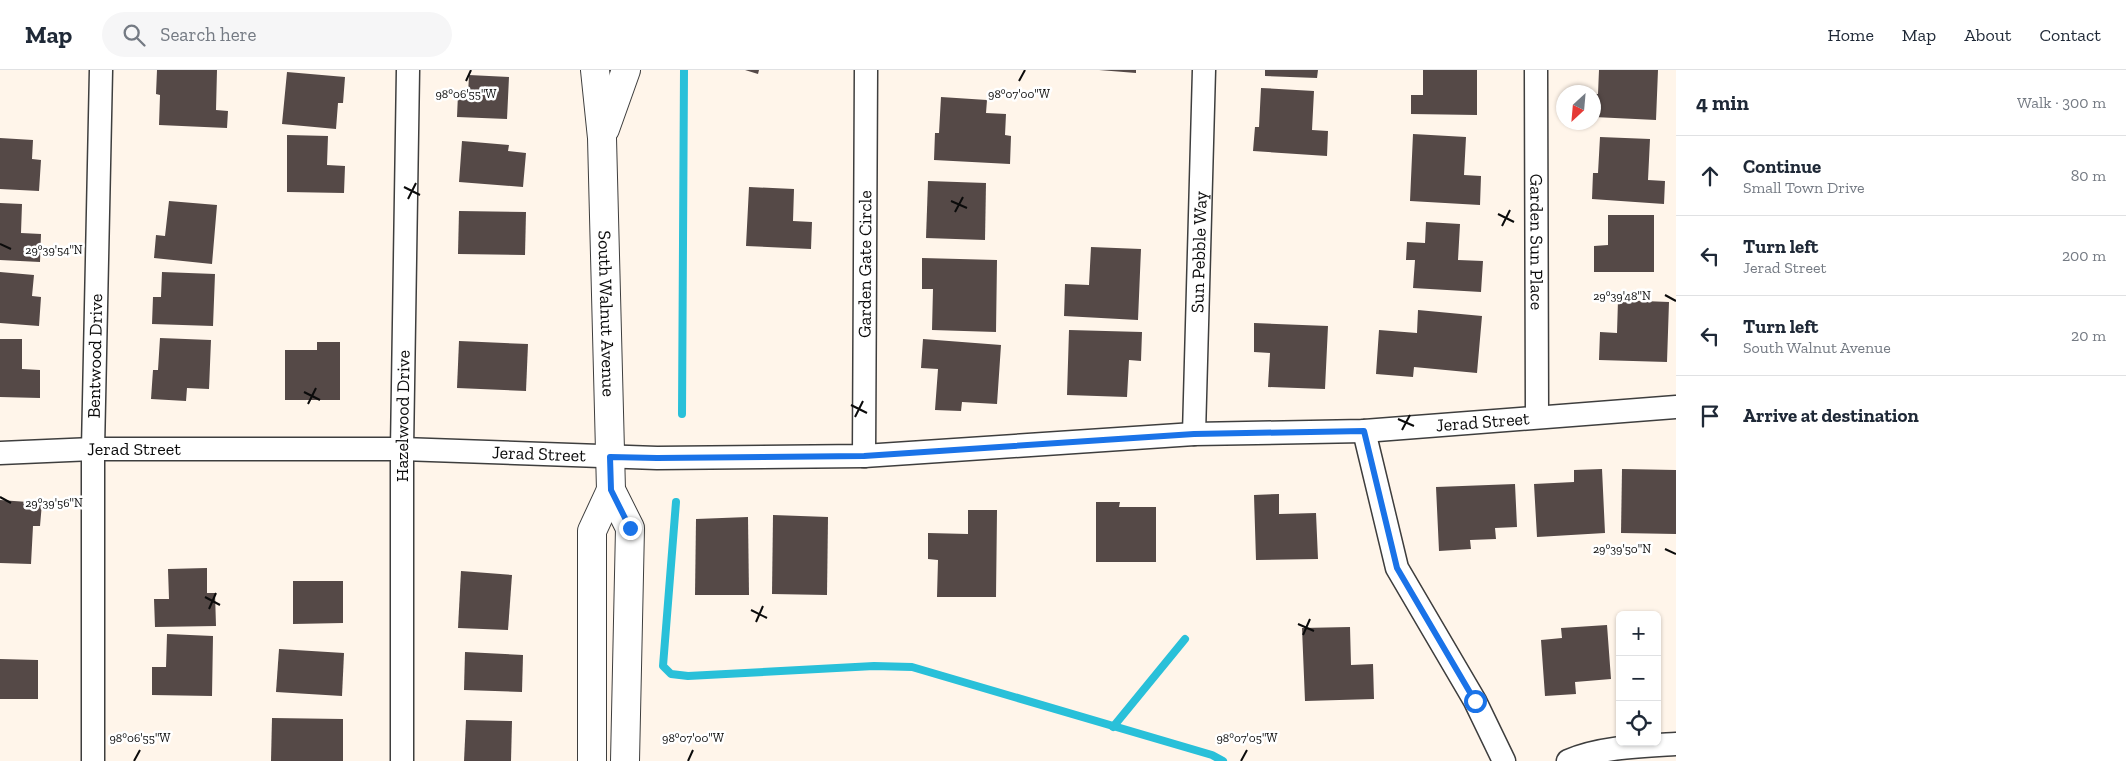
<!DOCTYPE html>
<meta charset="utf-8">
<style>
body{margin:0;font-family:"Zilla Slab",serif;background:#f6f6f7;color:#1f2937}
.controls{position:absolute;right:15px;bottom:15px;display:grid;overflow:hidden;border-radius:8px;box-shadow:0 1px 4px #0004}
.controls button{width:45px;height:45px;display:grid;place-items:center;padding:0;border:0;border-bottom:1px solid #e0e1e3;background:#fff;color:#1f2937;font:25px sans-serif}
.compass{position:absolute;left:1556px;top:15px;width:45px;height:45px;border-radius:50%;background:#fff;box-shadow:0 1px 4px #0004;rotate:206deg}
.stop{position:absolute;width:15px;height:15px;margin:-11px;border:4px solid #1a73e8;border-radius:50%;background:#fff}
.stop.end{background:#1a73e8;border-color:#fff;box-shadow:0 1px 5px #0008}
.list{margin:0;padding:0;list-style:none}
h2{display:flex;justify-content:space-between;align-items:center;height:65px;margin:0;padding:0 20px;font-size:21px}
h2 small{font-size:16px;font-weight:400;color:#747a83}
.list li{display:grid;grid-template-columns:32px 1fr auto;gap:15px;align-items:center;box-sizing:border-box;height:80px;padding:0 20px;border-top:1px solid #e0e1e3}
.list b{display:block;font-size:19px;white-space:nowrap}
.list p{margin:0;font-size:16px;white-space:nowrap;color:#747a83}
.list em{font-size:16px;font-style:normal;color:#747a83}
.icon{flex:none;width:28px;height:28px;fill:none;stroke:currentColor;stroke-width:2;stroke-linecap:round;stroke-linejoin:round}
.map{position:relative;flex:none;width:1676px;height:691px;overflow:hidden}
header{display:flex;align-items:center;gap:30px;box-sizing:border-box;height:70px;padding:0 25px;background:#fff;border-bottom:1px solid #e0e1e3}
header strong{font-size:24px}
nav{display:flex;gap:28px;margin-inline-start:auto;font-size:18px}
.search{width:350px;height:45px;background:#f6f6f7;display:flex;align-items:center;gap:12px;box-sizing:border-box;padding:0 18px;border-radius:28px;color:#747a83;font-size:19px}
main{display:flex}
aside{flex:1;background:#fff}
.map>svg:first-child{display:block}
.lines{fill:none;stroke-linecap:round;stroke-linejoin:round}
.stream{stroke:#29c0d9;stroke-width:8}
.building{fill:#554947}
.minor-casing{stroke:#3e3e3e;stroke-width:25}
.tertiary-casing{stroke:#3e3e3e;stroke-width:30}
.minor{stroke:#fff;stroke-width:22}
.tertiary{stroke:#fff;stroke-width:28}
.route{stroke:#1a73e8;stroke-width:6}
.ticks{fill:none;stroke:#0b0b0b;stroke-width:2}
.labels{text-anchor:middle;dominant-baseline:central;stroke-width:5;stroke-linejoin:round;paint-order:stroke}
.street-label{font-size:18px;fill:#0b0b0b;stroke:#fff}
.ticks-label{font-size:12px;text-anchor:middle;fill:#0b0b0b;stroke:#fff;stroke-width:5;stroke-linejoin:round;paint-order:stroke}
</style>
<header>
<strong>Map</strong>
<div class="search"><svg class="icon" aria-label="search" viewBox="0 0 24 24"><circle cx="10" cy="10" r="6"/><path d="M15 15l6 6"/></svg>Search here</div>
<nav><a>Home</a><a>Map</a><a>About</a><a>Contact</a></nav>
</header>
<main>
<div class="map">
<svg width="1676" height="691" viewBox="0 0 1676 691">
<rect width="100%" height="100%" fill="#fff5ea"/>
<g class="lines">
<g class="stream">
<path d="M682,344L684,0"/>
<path d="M676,432L663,596L671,604L688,606L874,596L912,597L1212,685L1223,691"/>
<path d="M1113,657L1185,569"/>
</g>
</g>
<g class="building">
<path d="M157,0H217L216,40L228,41L227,58L159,55L160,25L156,24Z"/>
<path d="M745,0H759L758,4Z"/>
<path d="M1099,0H1136V3Z"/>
<path d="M1265,0H1318L1317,8L1265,6Z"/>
<path d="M1423,0H1477V45L1411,44V25H1423Z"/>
<path d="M1599,0H1658L1656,50L1594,47V24H1598Z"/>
<path d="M287,2L345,7L343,33H338L336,59L282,54Z"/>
<path d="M469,5L509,7L507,49L457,47L458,24L468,25Z"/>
<path d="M1261,18L1314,21L1312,60L1328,61L1327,86L1253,81L1255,57H1259Z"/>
<path d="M941,27L987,30L986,43L1006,44L1005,65L1011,66L1010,94L934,90L935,63H939Z"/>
<path d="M1413,64L1466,67L1464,105L1481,106L1480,135L1410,131Z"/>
<path d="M287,65L328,66L327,95L345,96L344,123L287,122Z"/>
<path d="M1600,67L1650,69L1648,110L1665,111L1664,134L1592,129L1593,103H1598Z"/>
<path d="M0,68L33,70L32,89L41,90L39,121L0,119Z"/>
<path d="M462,71L509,75L508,81L526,83L523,117L459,112Z"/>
<path d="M928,111L986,113L985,170L926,168Z"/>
<path d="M749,117L794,119L793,151L812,152L811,179L746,176Z"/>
<path d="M169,131L217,135L212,194L154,188L156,165L165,166Z"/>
<path d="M0,133L22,134L21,163L41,164L40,192L0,190Z"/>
<path d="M459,141L526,142L525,185L458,184Z"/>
<path d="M1608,145H1654V202H1594V176L1608,175Z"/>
<path d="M1426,152L1460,154L1458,190L1483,191L1481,222L1413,218L1415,190H1406L1407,172L1425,173Z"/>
<path d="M1091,177L1141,179L1138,250L1064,246L1065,214L1089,215Z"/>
<path d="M922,188L997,190L996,262L932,260L933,219H922Z"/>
<path d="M0,202L34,205L32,226L41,227L39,256L0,253Z"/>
<path d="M162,202L215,204L213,256L152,254L153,227H161Z"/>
<path d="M1618,230L1669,232L1667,292L1599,290L1600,262L1617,263Z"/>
<path d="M1418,240L1482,246L1477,303L1414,297L1413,307L1376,304L1379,260L1417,263Z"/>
<path d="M1254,253L1328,256L1325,319L1268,317L1270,283L1254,282Z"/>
<path d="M1069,260L1142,262L1141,291L1129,290L1127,327L1067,325Z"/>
<path d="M160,268L211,270L209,319L187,318L186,331L151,329L153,300H158Z"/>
<path d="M0,269H22V299L40,300V328L0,327Z"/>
<path d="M923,269L1001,275L997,334L962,332L961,341L935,340L938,299L921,298Z"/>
<path d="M459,271L528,274L526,321L457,318Z"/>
<path d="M317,272H340V330H285V280H317Z"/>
<path d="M1602,399L1605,463L1537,467L1534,414L1574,412V400Z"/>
<path d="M1622,399L1676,400V464L1621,463Z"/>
<path d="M1515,414L1517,457L1495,458L1496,469L1470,470L1471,479L1439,481L1436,417Z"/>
<path d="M1279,424V444L1316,443L1318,489L1256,490L1254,425Z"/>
<path d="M0,430L42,433L40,456H33L31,494L0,493Z"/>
<path d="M1096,432H1120L1119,437H1156V492H1096Z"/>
<path d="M968,440H997L996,527H937L938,490L928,489V463L968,464Z"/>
<path d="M773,445L828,447L827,525L772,524Z"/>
<path d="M748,447L749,525H695L696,449Z"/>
<path d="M207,498V523H215L216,556L155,557L154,529H169L168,499Z"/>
<path d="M461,501L512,505L508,560L458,558Z"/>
<path d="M293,511H343V553L293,554Z"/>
<path d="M1607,555L1611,609L1575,612L1576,624L1545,626L1541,570L1562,568L1561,558Z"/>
<path d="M1350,557L1351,595L1373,594L1374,629L1305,631L1302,558Z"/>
<path d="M167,564L213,566L212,626L152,625V597H166Z"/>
<path d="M279,579L344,583L342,626L276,622Z"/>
<path d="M465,582L523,585L522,622L464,620Z"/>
<path d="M0,589L38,590V629H0Z"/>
<path d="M272,648L343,649V691H271Z"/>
<path d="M466,650L512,651L511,691H464Z"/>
</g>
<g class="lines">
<defs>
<g id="minor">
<path id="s1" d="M1536,0L1537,346"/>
<path d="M1364,361L1397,498L1475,631L1504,691"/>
<path id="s2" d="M1194,364L1204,0"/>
<path id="s3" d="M0,383L93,379H402L657,388L864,386L1194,364L1364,361L1676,337"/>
<path id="s4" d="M864,386L866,0"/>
<path id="s5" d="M93,691V379L101,0"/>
<path id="s6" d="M402,691V379L408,0"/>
<path d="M1568,691C1600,677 1641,676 1676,674"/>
</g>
<g id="tertiary">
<path id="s7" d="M595,0L602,68L611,420L630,458L625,691"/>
<path d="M605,59L626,0"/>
<path d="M592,691V461L611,420"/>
</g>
</defs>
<use href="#minor" class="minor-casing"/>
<use href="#tertiary" class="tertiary-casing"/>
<use href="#minor" class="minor"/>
<use href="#tertiary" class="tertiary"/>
</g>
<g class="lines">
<path class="route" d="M630,458L611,420L610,387L657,388L864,386L1194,364L1364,361L1397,498L1475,631"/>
</g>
<path class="ticks" d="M466,11L471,0M1019,11L1025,0M404,117L420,125M408,129L416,113M951,131L967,138M955,142L963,127M1498,144L1514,152M1502,156L1510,140M0,174L11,179M1665,225L1676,231M304,322L320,330M308,334L316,318M851,335L867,343M855,347L863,331M1398,349L1414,356M1402,360L1410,345M0,427L11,433M1665,479L1676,484M205,527L220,535M209,539L216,523M751,540L767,548M756,552L763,536M1298,554L1314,561M1303,565L1310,549M134,691L140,680M688,691L693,680M1241,691L1247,680"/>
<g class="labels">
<g class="street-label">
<text stroke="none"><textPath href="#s1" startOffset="172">Garden Sun Place</textPath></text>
<text stroke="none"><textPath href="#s2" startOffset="182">Sun Pebble Way</textPath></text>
<text stroke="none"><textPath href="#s4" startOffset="192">Garden Gate Circle</textPath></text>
<text stroke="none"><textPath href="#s7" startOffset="244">South Walnut Avenue</textPath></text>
<text stroke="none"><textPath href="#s5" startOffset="405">Bentwood Drive</textPath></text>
<text stroke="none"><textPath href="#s6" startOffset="345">Hazelwood Drive</textPath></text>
<text stroke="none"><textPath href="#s3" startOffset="1484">Jerad Street</textPath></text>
<text stroke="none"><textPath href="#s3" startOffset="134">Jerad Street</textPath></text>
<text stroke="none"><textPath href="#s3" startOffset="539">Jerad Street</textPath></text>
</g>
</g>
<g class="ticks-label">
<text x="466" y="28">98°06'55"W</text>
<text x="1019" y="28">98°07'00"W</text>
<text x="54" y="184">29°39'54"N</text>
<text x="1622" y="230">29°39'48"N</text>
<text x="54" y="437">29°39'56"N</text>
<text x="1622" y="483">29°39'50"N</text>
<text x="140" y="672">98°06'55"W</text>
<text x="693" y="672">98°07'00"W</text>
<text x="1247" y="672">98°07'05"W</text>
</g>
</svg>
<div class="controls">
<button>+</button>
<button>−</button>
<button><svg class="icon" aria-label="locate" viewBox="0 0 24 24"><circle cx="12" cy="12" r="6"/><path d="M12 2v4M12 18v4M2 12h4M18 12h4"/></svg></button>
</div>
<svg class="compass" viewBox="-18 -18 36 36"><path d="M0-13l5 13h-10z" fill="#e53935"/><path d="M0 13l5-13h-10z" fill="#747a83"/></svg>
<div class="stop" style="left:1475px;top:631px"></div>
<div class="stop end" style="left:630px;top:458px"></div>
</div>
<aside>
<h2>4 min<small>Walk · 300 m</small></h2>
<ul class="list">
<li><svg class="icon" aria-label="ahead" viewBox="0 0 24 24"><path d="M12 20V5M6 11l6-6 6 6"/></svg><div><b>Continue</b><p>Small Town Drive</p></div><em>80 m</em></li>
<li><svg class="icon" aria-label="left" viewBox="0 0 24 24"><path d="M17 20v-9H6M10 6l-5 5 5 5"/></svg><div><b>Turn left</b><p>Jerad Street</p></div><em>200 m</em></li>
<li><svg class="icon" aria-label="left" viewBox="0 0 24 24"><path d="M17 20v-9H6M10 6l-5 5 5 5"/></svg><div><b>Turn left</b><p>South Walnut Avenue</p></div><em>20 m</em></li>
<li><svg class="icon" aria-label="arrive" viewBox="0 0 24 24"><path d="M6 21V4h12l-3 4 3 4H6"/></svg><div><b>Arrive at destination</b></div></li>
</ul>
</aside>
</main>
